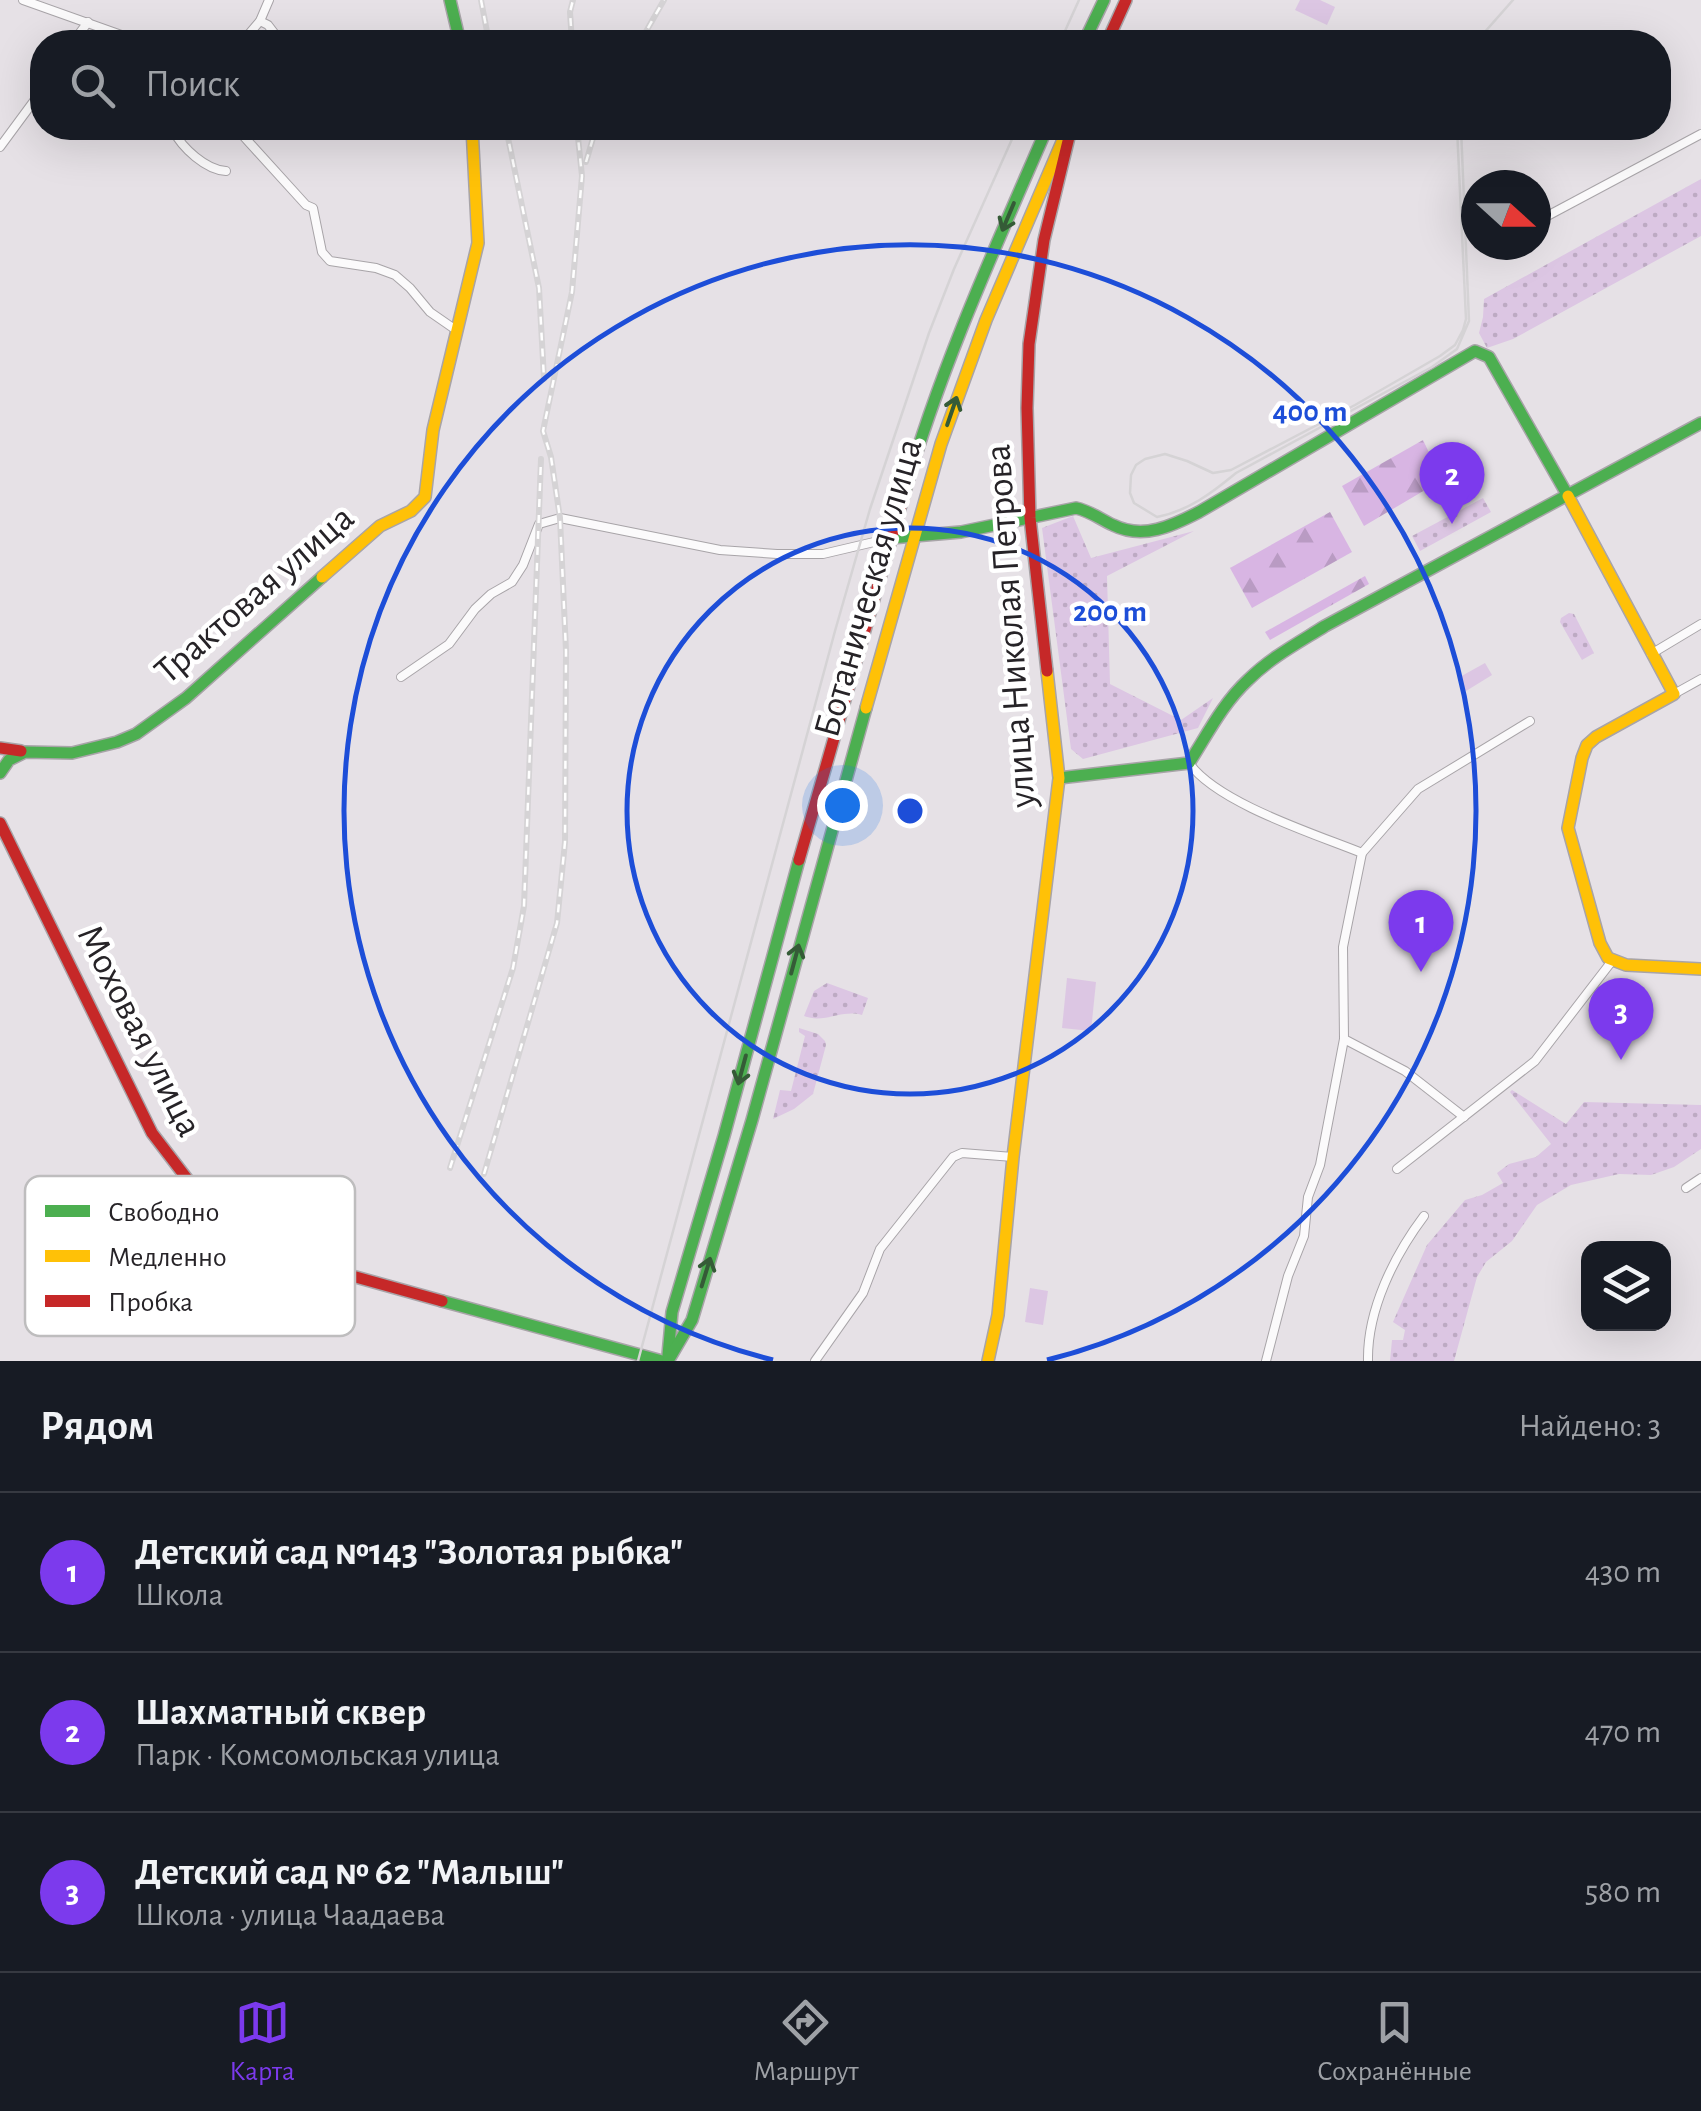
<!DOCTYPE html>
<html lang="ru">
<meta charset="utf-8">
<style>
body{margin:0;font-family:"Alegreya Sans",sans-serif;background:#242831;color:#f1f3f6}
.controls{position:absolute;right:30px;bottom:30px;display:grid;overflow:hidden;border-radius:20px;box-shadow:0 10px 40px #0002}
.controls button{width:90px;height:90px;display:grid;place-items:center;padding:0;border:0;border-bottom:2px solid #363941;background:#171b24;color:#f1f3f6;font:50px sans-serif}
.compass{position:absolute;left:1461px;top:170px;width:90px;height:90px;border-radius:50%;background:#171b24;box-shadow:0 10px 40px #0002;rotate:111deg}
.you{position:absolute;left:842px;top:805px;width:35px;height:35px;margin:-25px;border:8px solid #fff;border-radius:50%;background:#1a73e8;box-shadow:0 0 0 15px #1a73e833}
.badge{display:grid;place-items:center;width:65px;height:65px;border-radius:50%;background:#7c3aed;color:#fff;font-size:32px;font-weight:700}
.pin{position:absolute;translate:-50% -82px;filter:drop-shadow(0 2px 5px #0008)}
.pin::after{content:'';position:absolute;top:52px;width:35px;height:30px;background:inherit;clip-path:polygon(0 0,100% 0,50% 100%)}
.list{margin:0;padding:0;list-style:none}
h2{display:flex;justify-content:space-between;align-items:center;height:130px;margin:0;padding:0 40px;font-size:42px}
h2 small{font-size:32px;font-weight:400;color:#9ea1a6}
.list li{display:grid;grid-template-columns:65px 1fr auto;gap:30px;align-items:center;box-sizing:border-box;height:160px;padding:0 40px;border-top:2px solid #363941}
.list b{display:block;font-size:38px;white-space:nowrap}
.list p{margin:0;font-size:32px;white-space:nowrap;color:#9ea1a6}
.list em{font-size:32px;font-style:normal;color:#9ea1a6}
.icon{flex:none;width:55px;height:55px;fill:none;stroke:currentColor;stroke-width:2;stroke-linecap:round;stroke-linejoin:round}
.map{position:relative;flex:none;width:1701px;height:1361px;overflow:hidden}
.search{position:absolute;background:#171b24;box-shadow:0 10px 40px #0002;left:30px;right:30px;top:30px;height:110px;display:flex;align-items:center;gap:25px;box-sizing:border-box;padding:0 35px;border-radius:40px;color:#9ea1a6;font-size:38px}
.sheet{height:610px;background:#171b24}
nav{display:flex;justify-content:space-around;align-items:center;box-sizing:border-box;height:140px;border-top:2px solid #363941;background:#171b24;font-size:28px;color:#9ea1a6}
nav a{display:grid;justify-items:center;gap:5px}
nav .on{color:#7c3aed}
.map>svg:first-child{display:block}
.grass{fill:url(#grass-dots)}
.forest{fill:url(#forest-firs)}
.pitch{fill:#dcc6e3}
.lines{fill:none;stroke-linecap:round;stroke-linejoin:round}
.street-casing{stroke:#a8a4a8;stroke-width:10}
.fast-casing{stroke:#a8a4a8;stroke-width:14}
.slow-casing{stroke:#a8a4a8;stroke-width:14}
.jam-casing{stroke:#a8a4a8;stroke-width:14}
.street{stroke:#fbfafb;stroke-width:8}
.fast{stroke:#4caf50;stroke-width:11}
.slow{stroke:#ffc107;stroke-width:11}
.jam{stroke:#c62828;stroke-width:11}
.tram{stroke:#d5d3d5;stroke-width:2.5}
.rail-casing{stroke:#d5d3d5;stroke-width:6}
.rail{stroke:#fff;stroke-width:2.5;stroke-dasharray:8;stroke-linecap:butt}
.oneway{stroke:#355b37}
.ring{fill:none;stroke:#1d4ed8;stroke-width:5}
.labels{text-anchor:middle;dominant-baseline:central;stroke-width:9;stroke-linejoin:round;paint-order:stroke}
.street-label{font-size:38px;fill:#262327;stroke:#fff}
.key{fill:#fff;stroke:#bebdbe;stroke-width:2.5}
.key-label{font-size:28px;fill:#262327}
.centre{fill:#1d4ed8;stroke:#fff;stroke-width:5}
.ring-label{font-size:30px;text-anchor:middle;font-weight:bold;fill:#1d4ed8;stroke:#fff;stroke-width:9;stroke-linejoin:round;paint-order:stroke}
</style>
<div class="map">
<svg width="1701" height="1361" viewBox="0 0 1701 1361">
<defs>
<pattern id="grass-dots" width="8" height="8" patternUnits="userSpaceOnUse" patternTransform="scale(2.5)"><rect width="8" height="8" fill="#dcc6e3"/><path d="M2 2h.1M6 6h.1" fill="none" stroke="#bdaac3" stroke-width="1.8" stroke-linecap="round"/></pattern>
<pattern id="forest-firs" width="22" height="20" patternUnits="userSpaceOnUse" patternTransform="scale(2.5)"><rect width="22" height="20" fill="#d8b5e3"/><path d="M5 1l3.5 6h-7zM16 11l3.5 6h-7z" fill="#b99bc3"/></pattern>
</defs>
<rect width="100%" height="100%" fill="#e6e1e6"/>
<g class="grass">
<path d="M1701,179V236L1513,339L1487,348L1479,333L1483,317L1484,299Z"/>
<path d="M1483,498L1491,512L1420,551L1412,536Z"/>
<path d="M1073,516L1091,558L1194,531L1107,576L1110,684L1181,720L1213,698L1198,728L1083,759L1071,749L1042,528Z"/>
<path d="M1569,613L1574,614L1594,653L1582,660L1560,622L1561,618Z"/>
<path d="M827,983L868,998L862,1015C842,1009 824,1024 804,1016L814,991Z"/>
<path d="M799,1028L818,1034L825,1041L826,1045L813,1094L794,1109L773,1119L780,1090L791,1091L805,1036L799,1032Z"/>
<path d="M1512,1090L1566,1124L1584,1102L1701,1105V1149L1674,1167L1651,1175L1619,1174L1571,1185L1537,1205L1512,1241L1486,1262L1477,1277L1454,1361H1390L1392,1340H1403L1405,1330L1393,1322L1427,1245L1465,1200L1482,1195L1503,1183L1497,1173L1509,1164L1536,1157L1551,1144L1510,1092Z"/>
</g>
<g class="forest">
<path d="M1423,440L1442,480L1364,526L1342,486Z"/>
<path d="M1330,512L1352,552L1252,608L1230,568Z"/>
<path d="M1365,576L1369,584L1270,640L1265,632Z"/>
</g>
<g class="pitch">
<path d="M1300,0H1320L1335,7L1327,25L1295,10Z"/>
<path d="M1485,663L1492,675L1466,691L1458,678Z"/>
<path d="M1067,978L1096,982L1091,1031L1062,1028Z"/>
<path d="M1030,1288L1048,1291L1043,1325L1025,1322Z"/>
</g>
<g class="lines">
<defs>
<g id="street">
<path d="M23,0L141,42"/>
<path d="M260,21L268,25L281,42"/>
<path d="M73,42L88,22"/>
<path d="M242,42L260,21L269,0"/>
<path d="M102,128L123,133L152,128"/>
<path d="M161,128L173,130C182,148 206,170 226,171"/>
<path d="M236,128L306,205L313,208L322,252L330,261L376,268L395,275L410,288L430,312L456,330"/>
<path d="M0,147L42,90"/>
<path d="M1536,222L1701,134"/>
<path d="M1651,654L1701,624"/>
<path d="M401,677L449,644L475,609L491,594L512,582L523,565L539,524L560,518L720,550L777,554H823L891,538"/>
<path d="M1674,694L1701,679"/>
<path d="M1189,763C1217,803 1315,834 1362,853L1343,947L1344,1039L1405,1071L1464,1117"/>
<path d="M1362,853L1418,789L1530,721"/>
<path d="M1397,1169L1535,1061L1612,961"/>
<path d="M1686,1188L1701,1178"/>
<path d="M815,1361L863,1293L880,1249L953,1157L962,1153L1013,1157"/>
<path d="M1266,1361L1288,1276L1304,1236L1308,1197L1320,1165L1344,1039"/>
<path d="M1368,1361C1367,1310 1394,1256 1424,1216"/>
</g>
<g id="fast">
<path d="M450,0L460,42"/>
<path d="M1084,42L1104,0"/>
<path d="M905,491C941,366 995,248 1047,128"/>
<path d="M891,538L961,532L1076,508C1090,511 1100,519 1113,525C1143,540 1172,526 1199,512L1475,351L1489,357L1568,496"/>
<path d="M0,773L9,760L25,752L72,753L117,742L136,734L186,698L322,577"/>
<path d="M1059,778L1189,763C1207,735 1223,703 1248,680C1270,658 1298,643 1325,626L1701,423"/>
<path d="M442,1301L662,1361"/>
<path d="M668,1355L672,1312L724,1136L799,860"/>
<path d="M668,1361L692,1320L752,1120L866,708"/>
</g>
<g id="slow">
<path d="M1568,496L1674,694L1596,737L1587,745L1582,758L1568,828L1600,943L1608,958L1626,965L1701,969"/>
<path d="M322,577L380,526L411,511L425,497L433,430L478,243L472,128"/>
<path d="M866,708L941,444L986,320L1068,128"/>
<path d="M988,1361L998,1315L1013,1157L1059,778L1047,671"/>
</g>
<g id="jam">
<path d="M1107,42L1126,0"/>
<path d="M1047,671L1030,518L1027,408L1029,344L1044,240L1069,137"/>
<path d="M0,748L21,751"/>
<path d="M0,823L152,1133L188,1180L234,1219L281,1249L327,1269L442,1301"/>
<path d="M799,860L905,491"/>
</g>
</defs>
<use href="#street" class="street-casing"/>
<use href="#fast" class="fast-casing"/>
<use href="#slow" class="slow-casing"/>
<use href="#jam" class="jam-casing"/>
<use href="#street" class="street"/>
<use href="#fast" class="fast"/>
<use href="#slow" class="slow"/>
<use href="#jam" class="jam"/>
<g class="tram">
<path d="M1060,42L1079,0"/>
<path d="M1476,42L1513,0"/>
<path d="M1457,128L1466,319L1463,330L1455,345L1440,356L1355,405L1231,470L1213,473L1187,461L1165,454L1145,459L1136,465L1131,475L1130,493L1134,503L1157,517C1188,511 1212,493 1236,473L1432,367L1457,349L1469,321L1461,128"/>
<path d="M638,1361L835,631L870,509L929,333L954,269L1017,128"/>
</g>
<defs>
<g id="rail">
<path d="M481,0L489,42"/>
<path d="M572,42L570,12L573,0"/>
<path d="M640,42L664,0"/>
<path d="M506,128L539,288L544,379"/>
<path d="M586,162L596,128"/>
<path d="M450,1168L513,968L524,906L541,459"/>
<path d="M484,1174L557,923L565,842L566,651L560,518L551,457L543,431L572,292L582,176L577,128"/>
</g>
</defs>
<use href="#rail" class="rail-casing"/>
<use href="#rail" class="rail"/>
</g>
<defs><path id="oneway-shaft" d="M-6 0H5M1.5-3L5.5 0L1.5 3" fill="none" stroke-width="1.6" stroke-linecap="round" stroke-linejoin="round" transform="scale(2.5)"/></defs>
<g class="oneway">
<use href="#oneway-shaft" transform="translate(1008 217) rotate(113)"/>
<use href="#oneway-shaft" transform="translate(952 411) rotate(-71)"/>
<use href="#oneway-shaft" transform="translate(795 959) rotate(-75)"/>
<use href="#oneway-shaft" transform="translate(742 1070) rotate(105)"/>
<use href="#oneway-shaft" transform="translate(706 1272) rotate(-73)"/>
</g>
<g class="ring">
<circle cx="910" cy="811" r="283"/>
<path d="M773 1360A566 566 0 1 1 1047 1360"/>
</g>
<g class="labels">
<g class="street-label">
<text transform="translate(869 588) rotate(-74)">Ботаническая улица</text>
<text transform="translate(255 595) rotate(-41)">Трактовая улица</text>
<text transform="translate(1011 626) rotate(-94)">улица Николая Петрова</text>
<text transform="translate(139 1031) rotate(63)">Моховая улица</text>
</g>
</g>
<rect x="25" y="1176" width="330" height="160" rx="15" class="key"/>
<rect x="45" y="1205" width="45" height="12" fill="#4caf50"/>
<rect x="45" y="1250" width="45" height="12" fill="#ffc107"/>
<rect x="45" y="1295" width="45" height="12" fill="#c62828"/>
<g class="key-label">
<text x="108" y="1221">Свободно</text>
<text x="108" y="1266">Медленно</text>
<text x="108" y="1311">Пробка</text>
</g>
<circle cx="910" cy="811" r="15" class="centre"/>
<g class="ring-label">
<text x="1310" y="421">400 m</text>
<text x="1110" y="621">200 m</text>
</g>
</svg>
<div class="controls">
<button><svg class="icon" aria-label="layers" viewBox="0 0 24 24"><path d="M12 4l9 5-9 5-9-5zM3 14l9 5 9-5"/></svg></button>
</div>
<svg class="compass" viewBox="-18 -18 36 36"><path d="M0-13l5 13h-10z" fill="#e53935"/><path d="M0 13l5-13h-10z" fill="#9ea1a6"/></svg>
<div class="you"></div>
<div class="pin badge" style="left:1421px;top:972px">1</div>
<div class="pin badge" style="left:1452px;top:524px">2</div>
<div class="pin badge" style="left:1621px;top:1060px">3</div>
<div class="search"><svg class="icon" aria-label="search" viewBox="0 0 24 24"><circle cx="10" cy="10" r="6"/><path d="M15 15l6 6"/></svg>Поиск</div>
</div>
<section class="sheet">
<h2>Рядом<small>Найдено: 3</small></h2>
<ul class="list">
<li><span class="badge">1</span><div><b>Детский сад №143 &quot;Золотая рыбка&quot;</b><p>Школа</p></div><em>430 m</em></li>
<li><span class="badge">2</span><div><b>Шахматный сквер</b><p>Парк · Комсомольская улица</p></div><em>470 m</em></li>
<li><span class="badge">3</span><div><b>Детский сад № 62 &quot;Малыш&quot;</b><p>Школа · улица Чаадаева</p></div><em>580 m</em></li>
</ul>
</section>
<nav>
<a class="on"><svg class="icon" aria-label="map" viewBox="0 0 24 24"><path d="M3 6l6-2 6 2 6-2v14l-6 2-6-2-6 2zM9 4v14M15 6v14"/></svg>Карта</a>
<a><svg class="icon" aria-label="directions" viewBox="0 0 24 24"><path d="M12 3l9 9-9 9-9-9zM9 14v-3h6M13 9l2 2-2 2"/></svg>Маршрут</a>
<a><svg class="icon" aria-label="saved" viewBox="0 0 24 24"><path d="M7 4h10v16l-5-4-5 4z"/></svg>Сохранённые</a>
</nav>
